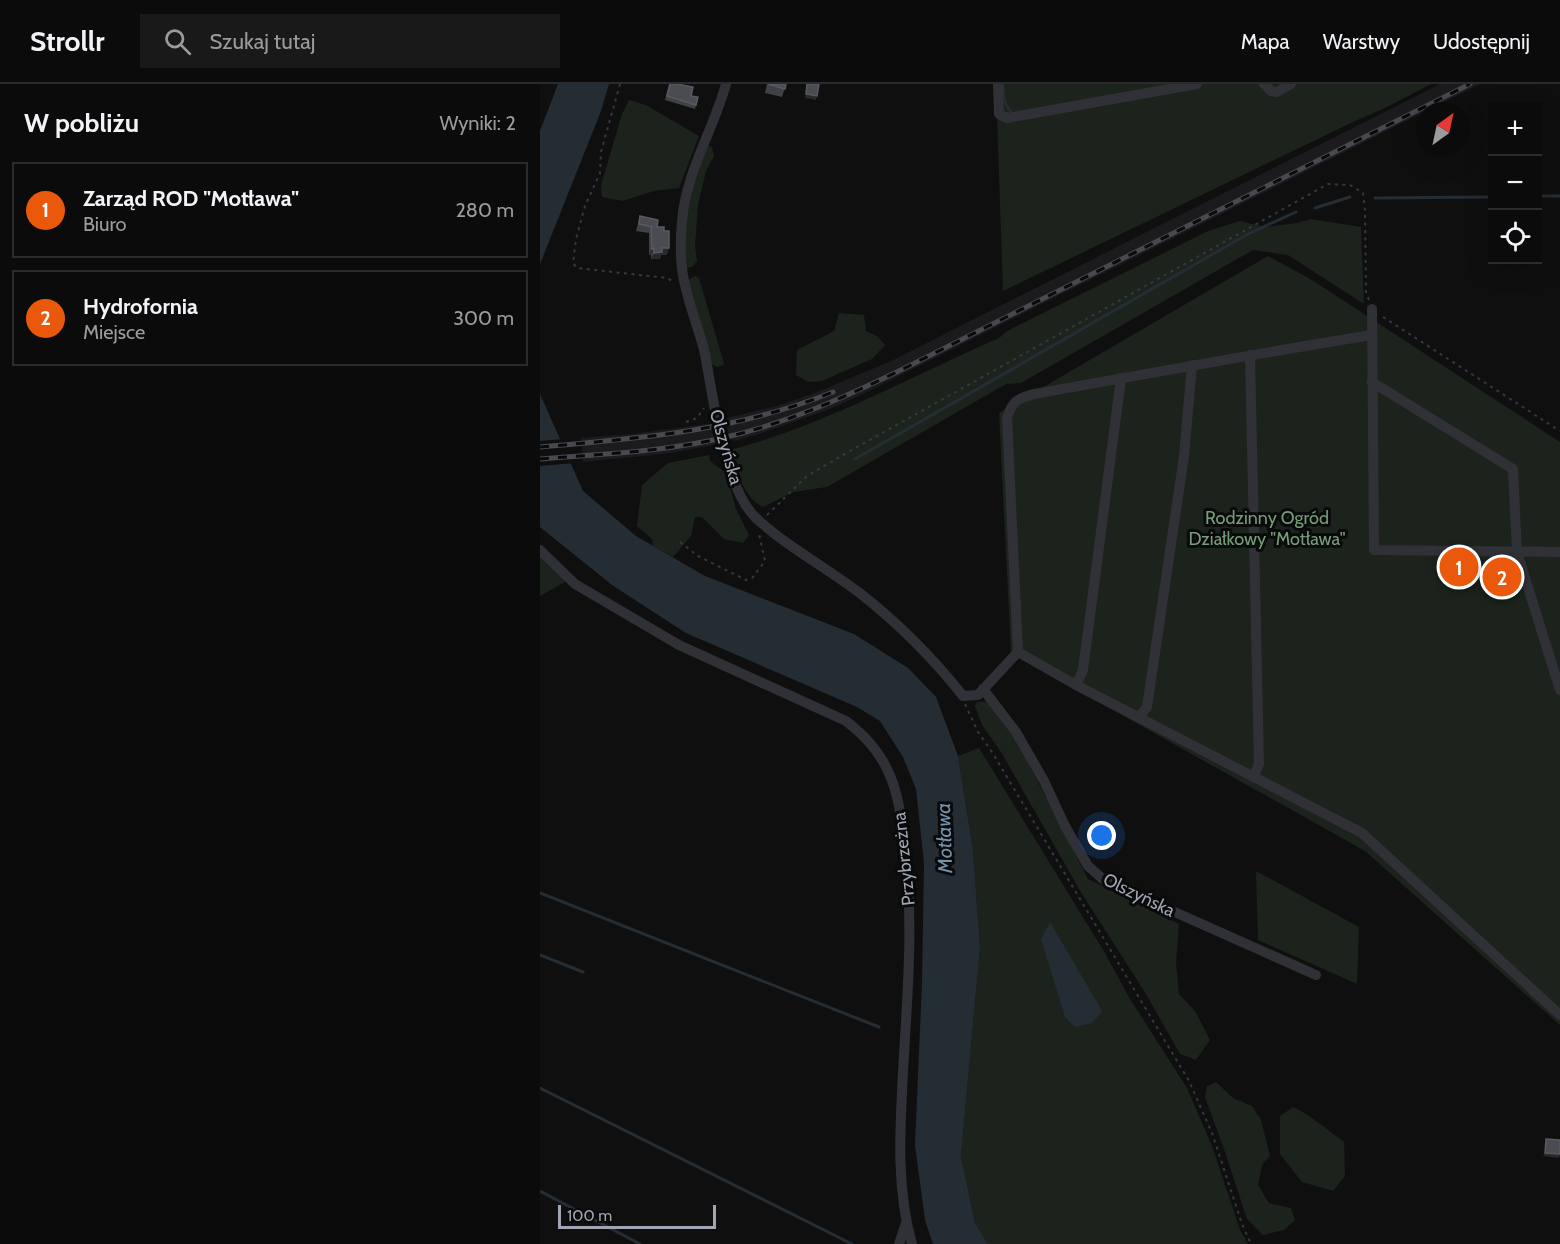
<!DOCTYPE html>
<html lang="pl">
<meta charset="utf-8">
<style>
body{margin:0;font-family:Cabin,sans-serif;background:#19191a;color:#f1f3f6}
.controls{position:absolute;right:18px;top:18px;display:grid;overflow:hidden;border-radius:0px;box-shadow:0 6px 24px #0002}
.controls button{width:54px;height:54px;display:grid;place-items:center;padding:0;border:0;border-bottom:2px solid #2b2b2d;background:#0b0b0c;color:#f1f3f6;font:30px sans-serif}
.compass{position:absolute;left:876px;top:18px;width:54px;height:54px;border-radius:50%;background:#0b0b0c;box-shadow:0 6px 24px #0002;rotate:33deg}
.scale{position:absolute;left:18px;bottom:15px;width:158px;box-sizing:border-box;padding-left:6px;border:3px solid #9fa5b2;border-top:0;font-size:16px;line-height:21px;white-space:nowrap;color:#9fa5b2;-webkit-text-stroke:4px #0a0a0b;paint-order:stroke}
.you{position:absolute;left:562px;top:752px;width:21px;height:21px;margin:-15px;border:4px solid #fff;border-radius:50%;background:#1a73e8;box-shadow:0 0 0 9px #1a73e833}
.badge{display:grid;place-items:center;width:39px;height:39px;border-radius:50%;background:#ea580c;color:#fff;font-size:20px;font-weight:700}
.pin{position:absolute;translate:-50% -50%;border:3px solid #fff;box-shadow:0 2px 6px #0006}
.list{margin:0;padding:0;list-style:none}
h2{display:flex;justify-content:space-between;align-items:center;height:78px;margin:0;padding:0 24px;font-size:26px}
h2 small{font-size:20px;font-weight:400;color:#9a9b9d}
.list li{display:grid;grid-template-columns:39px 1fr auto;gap:18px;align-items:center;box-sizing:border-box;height:96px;margin:0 12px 12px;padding:0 12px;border:2px solid #2b2b2d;border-radius:0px}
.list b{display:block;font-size:22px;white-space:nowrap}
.list p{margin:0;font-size:20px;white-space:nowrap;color:#9a9b9d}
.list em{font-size:20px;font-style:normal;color:#9a9b9d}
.icon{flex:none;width:33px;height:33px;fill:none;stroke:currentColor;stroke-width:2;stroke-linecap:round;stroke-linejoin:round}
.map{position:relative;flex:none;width:1020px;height:1160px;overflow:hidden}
header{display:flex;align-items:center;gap:36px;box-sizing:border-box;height:84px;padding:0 30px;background:#0b0b0c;border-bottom:2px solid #2b2b2d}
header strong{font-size:28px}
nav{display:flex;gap:33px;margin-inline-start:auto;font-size:21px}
.search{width:420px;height:54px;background:#19191a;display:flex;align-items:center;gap:15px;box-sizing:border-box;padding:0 21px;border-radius:0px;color:#9a9b9d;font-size:22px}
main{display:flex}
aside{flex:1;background:#0b0b0c}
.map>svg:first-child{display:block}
.built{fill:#1b1b1d}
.green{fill:#1b231c}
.water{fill:#252d34}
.pier{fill:#0f0f10}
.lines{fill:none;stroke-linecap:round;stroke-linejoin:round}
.stream{stroke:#252d34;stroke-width:3}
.path{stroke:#36383d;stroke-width:2;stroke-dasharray:3 4.5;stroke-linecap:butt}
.minor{stroke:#303136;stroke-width:10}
.rail-casing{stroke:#47494f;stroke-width:5}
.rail{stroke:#0a0a0b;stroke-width:3;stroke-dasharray:9;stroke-linecap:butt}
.wall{fill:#3f4146}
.shaded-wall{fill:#28292c}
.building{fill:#4a4c52;stroke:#575a61;stroke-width:1.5}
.labels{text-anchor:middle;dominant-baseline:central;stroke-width:6;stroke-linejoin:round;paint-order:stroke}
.street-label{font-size:18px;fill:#9fa5b2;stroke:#0a0a0b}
.park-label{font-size:18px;fill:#759e78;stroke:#0a0a0b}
.water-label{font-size:20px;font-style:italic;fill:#7493af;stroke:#0a0a0b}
</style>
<header>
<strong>Strollr</strong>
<div class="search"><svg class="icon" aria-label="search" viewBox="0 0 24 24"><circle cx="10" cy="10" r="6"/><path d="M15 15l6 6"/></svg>Szukaj tutaj</div>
<nav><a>Mapa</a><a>Warstwy</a><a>Udostępnij</a></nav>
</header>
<main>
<aside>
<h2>W pobliżu<small>Wyniki: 2</small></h2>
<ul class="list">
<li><span class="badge">1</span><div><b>Zarząd ROD &quot;Motława&quot;</b><p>Biuro</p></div><em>280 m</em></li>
<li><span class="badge">2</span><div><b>Hydrofornia</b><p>Miejsce</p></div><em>300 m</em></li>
</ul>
</aside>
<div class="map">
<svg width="1020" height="1160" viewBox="0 0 1020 1160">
<rect width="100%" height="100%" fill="#0f0f10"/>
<g class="built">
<path d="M900,0H940L321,311L290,325L225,348L195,357L190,355L184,338L187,334L237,322L277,308L349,278Z"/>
<path d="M167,340L171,342L176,358L174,361L124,370L43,378L41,354L91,350Z"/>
</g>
<g class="green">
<path d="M456,0H891L845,24L813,38L463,207Z"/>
<path d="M89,16L106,21L159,52L139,104L114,107L82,117L62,113L61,101L82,30Z"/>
<path d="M166,61L172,63L174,72L166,87L158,121L155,162L157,177L152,183L146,184C141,141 151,101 166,61Z"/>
<path d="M771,135L821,143L824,220L748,171L713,166L481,299L466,300L287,403L253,408L223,423C203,414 197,385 190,366C285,341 370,293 459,254L467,247L668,147L700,137L725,143L757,139Z"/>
<path d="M728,172L772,196L1020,358V941L825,767L471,569L459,329Z"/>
<path d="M155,192L159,194L184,280L178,283L172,281L148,196Z"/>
<path d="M299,229L324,231L326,247L337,252L345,261L332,275L282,297L268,298L256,291L257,266L294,247Z"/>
<path d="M169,371L170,377L186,389L196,425L209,451L203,459L184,455L162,433H155L151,452L133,473L113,462L112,455L97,442L102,401L128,379Z"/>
<path d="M0,472L27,497L0,512Z"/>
<path d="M449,617L479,661L548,795L639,840L636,878L639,910L655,927L670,956L656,976L640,970L606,910L542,810L461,668L442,641L435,622L437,618Z"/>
<path d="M439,664L565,869L590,915L647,1004L672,1062L700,1146L708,1160H448L435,1139L421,1072L440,864L433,766L418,672Z"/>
<path d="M716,787L819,843L817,900L718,856Z"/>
<path d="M676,998L693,1014L712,1022L721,1036L730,1072L722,1081L718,1101L729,1119L751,1124L755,1136L744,1146L723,1151L707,1135L686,1071L665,1013L667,1002Z"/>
<path d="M753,1023L768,1031L804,1058L805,1092L793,1107L762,1098L740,1070V1032Z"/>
</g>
<g class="water">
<path d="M18,0H69L61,27L0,180V47Z"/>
<path d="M0,310L43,407L96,452L165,492L314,550L368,584L396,613L418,672L433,766L440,864L421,1072L435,1139L448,1160H393L385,1136L375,1061L382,900L384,779L376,705L363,673L340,637L317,623L146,549L72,501L0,443Z"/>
<path d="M510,838L562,927L552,939L535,943L525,933L501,855Z"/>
</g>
<path class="pier" d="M24,355L35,379L0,382V357Z"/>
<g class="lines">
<g class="stream">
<path d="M463,0C463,11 464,20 471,28"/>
<path d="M998,112H1020"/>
<path d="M835,114L952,113"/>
<path d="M775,124L810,113"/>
<path d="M315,375L708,150L756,128"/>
<path d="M0,809L339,943"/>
<path d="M0,871L43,888"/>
<path d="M0,1004L312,1160"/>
<path d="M0,1107L100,1160"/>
</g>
<g class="path">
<path d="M80,0L61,68L60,89L45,122L36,155L33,179L37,184L127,194L134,198"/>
<path d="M843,233L1020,347"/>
<path d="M146,338L157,334L164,324"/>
<path d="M227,431L267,392L310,367L788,100L810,101L823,109L825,126L826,209L829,216"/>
<path d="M140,458L158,472L206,496L212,494L225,477L219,450"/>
<path d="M425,620L438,648L452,668L649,997L672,1049L702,1140L711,1160"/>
</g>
<g class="minor">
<path d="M186,0C173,47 146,88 142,137C140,159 140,184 146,205C151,227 160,248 165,270C173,313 184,402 215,433C247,463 286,483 321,510C359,540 393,574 423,612L438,611L478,568L467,334C473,316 477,315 494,310C607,290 719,269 832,251"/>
<path d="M458,0L459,30L467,34L657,0"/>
<path d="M724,0L731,7L737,8L751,0"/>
<path d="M832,225L834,466L1020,468"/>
<path d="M710,271L719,680L713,693"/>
<path d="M832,298L973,385L977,468L1020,606"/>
<path d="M0,466L35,500L139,561L306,637C323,650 338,666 347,685C360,711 362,741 365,769C374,842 367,915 363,988C360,1045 356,1104 372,1160"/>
<path d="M478,568L536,601L822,749L1020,931"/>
<path d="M536,601L543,586L581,294"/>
<path d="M443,605L476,648L504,697L525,742L548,782L565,797L776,891"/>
<path d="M599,633L607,623L644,372L652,281"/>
<path d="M359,1160L366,1139"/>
</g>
<defs>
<g id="rail">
<path d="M0,363C103,354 196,347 293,308"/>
<path d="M0,375C61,370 122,368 182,354C245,340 303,314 361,286L930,0"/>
</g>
</defs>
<use href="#rail" class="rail-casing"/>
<use href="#rail" class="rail"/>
</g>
<g class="wall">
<path d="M129,0L151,12L156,21L155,25L125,16Z"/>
<path d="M227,0H246L242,13L225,9Z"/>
<path d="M100,132L117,143L127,171H121L120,175H111V171H109V149L96,147Z"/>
<path d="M956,481L971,497L969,501L959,504L954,485Z"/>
</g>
<g class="shaded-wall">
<path d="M266,10L277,12L276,16L265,14Z"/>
<path d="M114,164L111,171H109L112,165Z"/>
<path d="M122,164H129L127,171H121L120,175H111L114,169Z"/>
<path d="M971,497L969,501L959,504L961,500Z"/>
<path d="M1005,1069L1020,1070V1071L1019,1074L1003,1072Z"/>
</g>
<g class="building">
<path d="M130,0H137L153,3L151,12L158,13L156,21L127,12Z"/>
<path d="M228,0H246L245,5Z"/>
<path d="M267,0H279L277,12L266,10Z"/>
<path d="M100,132L118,136L117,143H124V147H129V164H122V168L114,169V164L112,165L111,143H113L99,140Z"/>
<path d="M966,479L971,497L961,500L956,481Z"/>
<path d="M1006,1055L1020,1056V1070L1005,1069Z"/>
</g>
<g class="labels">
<g class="street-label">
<text transform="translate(186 363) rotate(74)">Olszyńska</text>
<text transform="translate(364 775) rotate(-96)">Przybrzeżna</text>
<text transform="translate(599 811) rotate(26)">Olszyńska</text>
</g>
<g class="park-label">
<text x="727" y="434">Rodzinny Ogród<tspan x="727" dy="21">Działkowy "Motława"</tspan></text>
</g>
<g class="water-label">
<text transform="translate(404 754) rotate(-92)">Motława</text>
</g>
</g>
</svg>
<div class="controls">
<button>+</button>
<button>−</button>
<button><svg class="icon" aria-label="locate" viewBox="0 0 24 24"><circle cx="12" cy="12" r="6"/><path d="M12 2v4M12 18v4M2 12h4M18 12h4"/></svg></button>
</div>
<svg class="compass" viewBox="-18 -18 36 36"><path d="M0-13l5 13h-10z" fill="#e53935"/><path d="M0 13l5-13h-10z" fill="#9a9b9d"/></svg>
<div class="scale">100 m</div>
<div class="you"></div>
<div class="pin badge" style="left:919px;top:483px">1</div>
<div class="pin badge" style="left:962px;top:493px">2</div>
</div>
</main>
